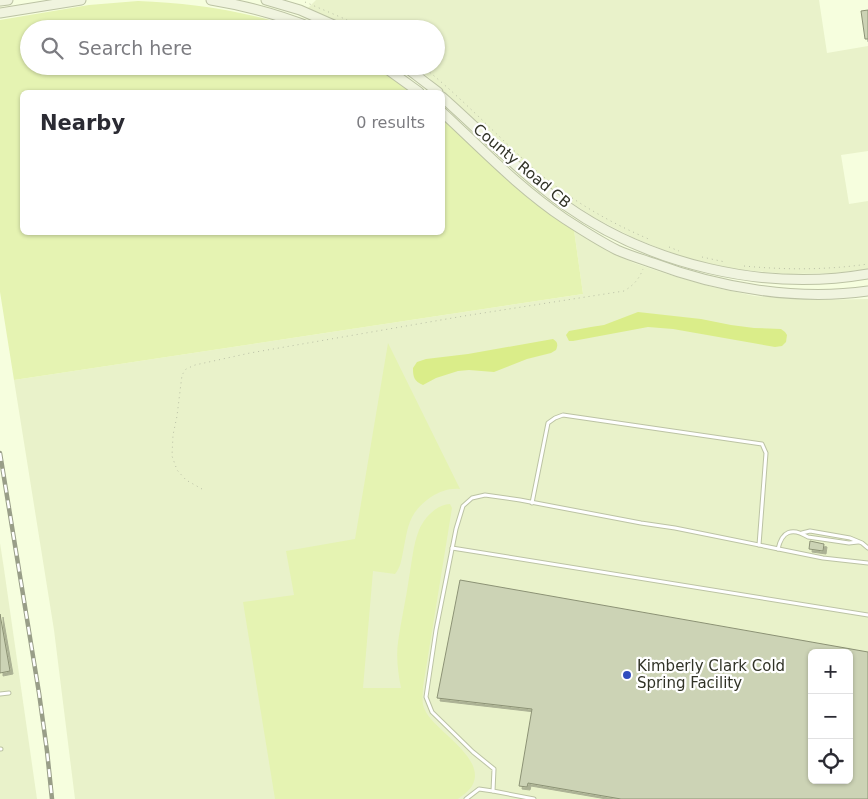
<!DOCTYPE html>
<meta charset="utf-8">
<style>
body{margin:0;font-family:"DejaVu Sans",sans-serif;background:#f2f2f3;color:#2b2b33}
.controls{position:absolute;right:15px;bottom:15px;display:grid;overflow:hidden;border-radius:8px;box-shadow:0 1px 4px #0004}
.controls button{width:45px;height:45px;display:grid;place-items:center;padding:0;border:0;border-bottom:1px solid #e1e1e2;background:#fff;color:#2b2b33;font:25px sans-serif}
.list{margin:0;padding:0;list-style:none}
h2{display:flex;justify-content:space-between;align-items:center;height:65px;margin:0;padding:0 20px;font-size:21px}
h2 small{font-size:16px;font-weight:400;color:#7c7c81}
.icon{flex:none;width:28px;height:28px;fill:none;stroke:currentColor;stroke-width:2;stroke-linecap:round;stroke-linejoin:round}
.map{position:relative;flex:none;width:868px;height:799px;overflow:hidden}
.search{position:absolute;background:#fff;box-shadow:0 1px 4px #0004;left:20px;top:20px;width:425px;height:55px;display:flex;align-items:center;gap:12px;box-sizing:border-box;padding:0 18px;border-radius:28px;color:#7c7c81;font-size:19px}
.panel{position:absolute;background:#fff;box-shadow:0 1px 4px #0004;left:20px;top:90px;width:425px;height:145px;border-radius:8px}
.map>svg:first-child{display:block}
.built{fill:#e9f2ca;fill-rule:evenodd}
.green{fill:#e5f3b2}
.water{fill:#daed89}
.building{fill:#ccd3b5;stroke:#8c9275;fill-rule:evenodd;filter:url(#shadow)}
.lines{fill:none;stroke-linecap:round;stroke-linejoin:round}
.lane-casing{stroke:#bcc3a4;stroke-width:5}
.secondary-casing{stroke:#bcc3a4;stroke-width:11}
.path{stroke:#bac0a6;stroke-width:1;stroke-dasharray:1 4;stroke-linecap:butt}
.lane{stroke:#fff;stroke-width:3}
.secondary{stroke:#f0f4df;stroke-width:9}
.rail-casing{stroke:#999e88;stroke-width:4.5}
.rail{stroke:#fff;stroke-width:2.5;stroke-dasharray:8;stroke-linecap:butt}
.poi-dot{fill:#304dbe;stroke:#fff;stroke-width:2}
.labels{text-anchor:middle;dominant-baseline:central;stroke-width:4.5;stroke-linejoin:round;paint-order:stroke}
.street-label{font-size:15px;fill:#313327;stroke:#fff}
.poi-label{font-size:15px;fill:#313327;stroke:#fff;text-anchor:start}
</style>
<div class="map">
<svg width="868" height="799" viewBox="0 0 868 799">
<defs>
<filter id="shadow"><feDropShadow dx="3" dy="3" stdDeviation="0" flood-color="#0004"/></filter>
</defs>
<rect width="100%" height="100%" fill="#f6fede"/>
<g class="built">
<path d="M316,0H819L827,53L868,46V151L841,155L849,204L868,201V269L835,273L790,274L729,269L709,265L684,258L634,238L595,218L563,197L536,177L439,87L426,75L413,66H436V29H354L308,8Z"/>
<path d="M574,230L608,251L634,263L667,274L712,287L755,296L811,300L868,299V799H75L54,630L14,380L583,294ZM812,653H849V780H812Z"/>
<path d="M0,543L4,569L37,799H0Z"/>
</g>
<g class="green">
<path d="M138,1C192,3 247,11 299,29H29V66H376L412,92H22V232H442L443,118L529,199L574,230L583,294L14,380L0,292V20L89,5Z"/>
<path d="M388,343L460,489C449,488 441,491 431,497C408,513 408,527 403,552C401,561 401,566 395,574L373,571L363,688H401C398,673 396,657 398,642C401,621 406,599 409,578C412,562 413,545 419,530C424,518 437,504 450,504L452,508L423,687C423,694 421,703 425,710C434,731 488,758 472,786C469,791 463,795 458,799H275L243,602L294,595L286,551L355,539Z"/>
</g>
<g class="water">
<path d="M638,312L701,319L731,325L754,328L781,329L785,332L787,335L786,342L782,346L775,347L673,329L648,327L573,341H569L566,335L569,331L591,327L604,325Z"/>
<path d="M553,339C558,342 558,345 556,350L551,353L527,359L494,372L469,370L458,371L436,378L423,385C414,381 413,377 413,368L417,362L426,359L468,354Z"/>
</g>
<g class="building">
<path d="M868,10V39H865L861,11Z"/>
<path d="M810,541L824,544L823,551L809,549Z"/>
<path d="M460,580L868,652V799H621L528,783L527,787L519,786L532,709L437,698ZM812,653H849V780H812Z"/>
<path d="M0,614L10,671L0,673Z"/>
</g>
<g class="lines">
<defs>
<g id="lane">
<path d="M532,503L548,423L555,418L563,415L762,444L766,453L759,545"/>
<path d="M802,533L810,531L850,538L862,543L868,548"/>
<path d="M452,548L868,615"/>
<path d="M778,549C782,531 792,527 808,537L849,543L858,542"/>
<path d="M0,694L9,693"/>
<path d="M0,749H1"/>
<path d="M466,799L479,789L493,791"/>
<path d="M534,799L493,791L494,769L473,752L432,712L426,697L436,630L456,529L463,506L472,498L485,495L520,500L641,523L675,528L823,558L868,563"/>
</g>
<g id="secondary">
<path d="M211,0C248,6 280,15 315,29"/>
<path d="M266,0L300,10L343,29"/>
<path d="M0,1L8,0"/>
<path d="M0,13L81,0"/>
<path d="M383,66L419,92"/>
<path d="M404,66L438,92"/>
<path d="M442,97C483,133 520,173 565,205C650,265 765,292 868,274"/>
<path d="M442,112C482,149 520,189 565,219C582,230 599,241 617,250C628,255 641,259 653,263C719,288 797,301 868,291"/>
</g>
</defs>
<use href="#lane" class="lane-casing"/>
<use href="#secondary" class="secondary-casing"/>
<g class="path">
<path d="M305,2L345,19L364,29"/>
<path d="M422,66C461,97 495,134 532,167C567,198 608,222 651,240"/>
<path d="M669,247L679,251"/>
<path d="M702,257L725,262"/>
<path d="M744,266C786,270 827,270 868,264"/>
<path d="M202,489L186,480L177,470L172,456L173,435L177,416L182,375L186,369L195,365L250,353L464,316L624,291C634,285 639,279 643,269"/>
</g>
<use href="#lane" class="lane"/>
<use href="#secondary" class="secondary"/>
<defs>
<path id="rail" d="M0,453L39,693L47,751L52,799"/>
</defs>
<use href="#rail" class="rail-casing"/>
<use href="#rail" class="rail"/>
</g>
<circle class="poi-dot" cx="627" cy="675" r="5"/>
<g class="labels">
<g class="street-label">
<text transform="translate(522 166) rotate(40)">County Road CB</text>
</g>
<g class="poi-label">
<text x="637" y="666">Kimberly Clark Cold<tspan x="637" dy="17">Spring Facility</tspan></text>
</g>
</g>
</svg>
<div class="controls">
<button>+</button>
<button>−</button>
<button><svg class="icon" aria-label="locate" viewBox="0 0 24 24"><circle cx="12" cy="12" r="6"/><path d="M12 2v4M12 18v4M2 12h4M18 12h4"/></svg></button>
</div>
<div class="search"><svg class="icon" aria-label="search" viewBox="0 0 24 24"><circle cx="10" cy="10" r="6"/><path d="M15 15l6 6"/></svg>Search here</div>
<section class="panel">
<h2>Nearby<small>0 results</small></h2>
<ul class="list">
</ul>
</section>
</div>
